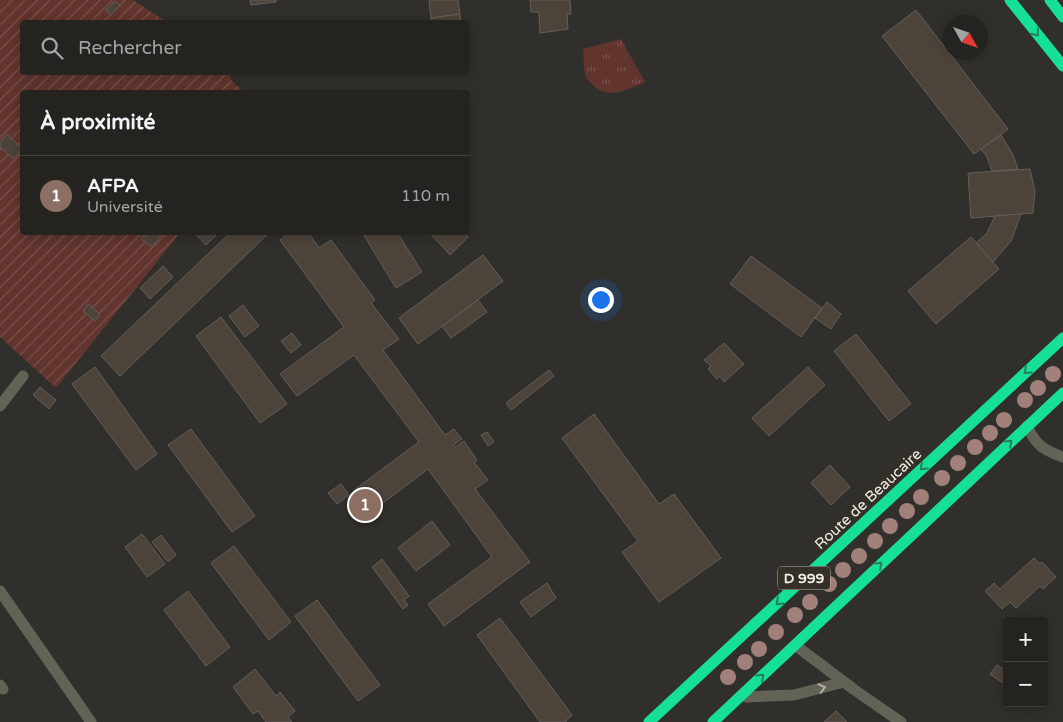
<!DOCTYPE html>
<html lang="fr">
<meta charset="utf-8">
<style>
body{margin:0;font-family:"Varela Round",sans-serif;background:#2d2b29;color:#f1f3f6}
.controls{position:absolute;right:15px;bottom:15px;display:grid;overflow:hidden;border-radius:5px;box-shadow:0 2px 12px #0003}
.controls button{width:45px;height:45px;display:grid;place-items:center;padding:0;border:0;border-bottom:1px solid #42403e;background:#252320;color:#f1f3f6;font:25px sans-serif}
.compass{position:absolute;left:943px;top:15px;width:45px;height:45px;border-radius:50%;background:#252320;box-shadow:0 2px 12px #0003;rotate:130deg}
.you{position:absolute;left:600px;top:299px;width:18px;height:18px;margin:-12px;border:4px solid #fff;border-radius:50%;background:#1a73e8;box-shadow:0 0 0 8px #1a73e833}
.badge{display:grid;place-items:center;width:32px;height:32px;border-radius:50%;background:#adaaa6;color:#fff;font-size:16px;font-weight:700}
.pin{position:absolute;translate:-50% -50%;border:2px solid #fff;box-shadow:0 1px 5px #0006}
.list{margin:0;padding:0;list-style:none}
h2{display:flex;justify-content:space-between;align-items:center;height:65px;margin:0;padding:0 20px;font-size:21px}
h2 small{font-size:16px;font-weight:400;color:#a3a4a5}
.list li{display:grid;grid-template-columns:32px 1fr auto;gap:15px;align-items:center;box-sizing:border-box;height:80px;padding:0 20px;border-top:1px solid #42403e}
.list b{display:block;font-size:19px;white-space:nowrap}
.list p{margin:0;font-size:16px;white-space:nowrap;color:#a3a4a5}
.list em{font-size:16px;font-style:normal;color:#a3a4a5}
.icon{flex:none;width:28px;height:28px;fill:none;stroke:currentColor;stroke-width:2;stroke-linecap:round;stroke-linejoin:round}
.map{position:relative;flex:none;width:1063px;height:722px;overflow:hidden}
.search{position:absolute;background:#252320;box-shadow:0 2px 12px #0003;left:20px;top:20px;width:450px;height:55px;display:flex;align-items:center;gap:12px;box-sizing:border-box;padding:0 18px;border-radius:5px;color:#a3a4a5;font-size:19px}
.panel{position:absolute;background:#252320;box-shadow:0 2px 12px #0003;left:20px;top:90px;width:450px;height:145px;border-radius:5px}
.map>svg:first-child{display:block}
.park{fill:url(#park-tufts)}
.garden{fill:url(#garden-furrows)}
.building{fill:#4c433a;stroke:#625f5c}
.lines{fill:none;stroke-linecap:round;stroke-linejoin:round}
.lane{stroke:#626256;stroke-width:11}
.fast{stroke:#16e098;stroke-width:11}
.tree{fill:#a08079}
.oneway{stroke:#267f5a}
.oneway2{stroke:#b0aea6}
.labels{text-anchor:middle;dominant-baseline:central;stroke-width:5;stroke-linejoin:round;paint-order:stroke}
.shield{fill:#343028;stroke:#b8b4ae;stroke-width:1}
.shield-label{font-size:14px;font-weight:bold;fill:#f0ede8}
.street-label{font-size:15px;fill:#f0ede8;stroke:#343028}
</style>
<div class="map">
<svg width="1063" height="722" viewBox="0 0 1063 722">
<defs>
<pattern id="park-tufts" width="24" height="20" patternUnits="userSpaceOnUse" patternTransform="scale(1.25)"><rect width="24" height="20" fill="#61342d"/><path d="M3 7l-1-3M5 7V3M7 7l1-3M15 17l-1-3M17 17v-4M19 17l1-3" fill="none" stroke="#78524b"/></pattern>
<pattern id="garden-furrows" width="10" height="10" patternUnits="userSpaceOnUse" patternTransform="scale(1.25)"><rect width="10" height="10" fill="#61342d"/><path d="M-1 1l2-2M0 10L10 0M9 11l2-2" fill="none" stroke="#78524b"/></pattern>
</defs>
<rect width="100%" height="100%" fill="#312f2b"/>
<path class="park" d="M621,39L645,82C628,90 606,101 591,83C589,81 587,79 586,77C583,69 584,57 583,49Z"/>
<path class="garden" d="M0,0H133L167,22H22V72L229,73L232,81L244,92H22V232L180,233L56,388L0,337Z"/>
<g class="building">
<path d="M250,0H276V2L251,5Z"/>
<path d="M429,0H458L460,14L431,18Z"/>
<path d="M530,0H570L571,14H567L568,29L540,33L539,12H531Z"/>
<path d="M115,1L120,5L111,15L106,10Z"/>
<path d="M916,10L1008,129L974,154L882,36Z"/>
<path d="M460,14L461,22H431V18Z"/>
<path d="M7,134L22,149L14,159L0,147V142Z"/>
<path d="M1001,135L1013,155L1018,169L992,171L987,157L981,149Z"/>
<path d="M1030,169L1035,191L1033,213L971,218L968,173Z"/>
<path d="M1021,214L1011,241L993,262L976,243L987,233L995,216Z"/>
<path d="M150,232H164L152,247L141,239L144,235L146,237Z"/>
<path d="M194,232H219L206,245Z"/>
<path d="M231,232H270L120,376L101,356Z"/>
<path d="M290,232H308L319,248L331,240L375,300L371,303L399,339L383,350L445,435L454,429L462,439L453,445L455,447L464,441L477,460L474,462L488,480L475,489L530,562L444,626L428,604L492,557L428,469L371,512L354,490L419,442L354,355L297,396L280,374L344,327L280,240Z"/>
<path d="M362,232H397L422,272L396,288Z"/>
<path d="M464,232L468,237L450,255L430,233Z"/>
<path d="M971,237L999,269L936,324L908,291Z"/>
<path d="M483,255L503,281L418,344L399,318Z"/>
<path d="M751,256L822,308L801,337L730,284Z"/>
<path d="M163,266L173,277L150,299L140,288Z"/>
<path d="M478,300L487,312L451,338L442,326Z"/>
<path d="M827,302L841,314L831,329L815,318Z"/>
<path d="M88,304L100,314L95,321L83,311Z"/>
<path d="M243,305L259,326L245,337L229,316Z"/>
<path d="M221,317L287,404L260,423L196,336Z"/>
<path d="M292,333L301,345L291,353L281,341Z"/>
<path d="M856,334L911,404L889,421L834,351Z"/>
<path d="M724,343L744,364L724,382L720,376L717,379L708,369L711,366L704,360Z"/>
<path d="M95,367L157,454L136,470L72,384Z"/>
<path d="M808,367L825,385L769,436L752,418Z"/>
<path d="M549,370L554,376L511,410L506,403Z"/>
<path d="M40,387L56,400L49,409L33,395Z"/>
<path d="M594,414L659,504L674,494L721,558L659,602L622,552L638,541L562,438Z"/>
<path d="M191,429L255,516L232,532L168,445Z"/>
<path d="M487,432L494,442L488,446L481,435Z"/>
<path d="M830,465L850,487L831,505L811,483Z"/>
<path d="M341,484L349,495L337,504L328,493Z"/>
<path d="M432,521L450,545L416,571L398,548Z"/>
<path d="M142,534L165,564L147,577L125,547Z"/>
<path d="M161,535L176,555L168,562L152,542Z"/>
<path d="M234,546L291,622L269,640L211,563Z"/>
<path d="M1034,558L1040,564L1042,562L1056,577L1043,589L1040,586L1016,608L1010,602L1002,609L985,591L994,583L1000,589Z"/>
<path d="M382,559L409,596L404,600L408,605L403,609L372,567Z"/>
<path d="M547,583L556,598L531,617L520,602Z"/>
<path d="M188,591L230,647L206,666L164,610Z"/>
<path d="M317,600L380,685L358,701L295,616Z"/>
<path d="M500,618L572,715L565,722H540L477,635Z"/>
<path d="M997,665L1007,672V678L1003,683L990,674Z"/>
<path d="M255,669L276,696L280,692L295,711L288,717L292,722H266L258,711L253,714L233,687Z"/>
<path d="M836,711L847,722H824Z"/>
</g>
<g class="lines">
<g class="lane">
<path d="M0,406L23,376"/>
<path d="M1027,426C1036,445 1043,450 1063,457"/>
<path d="M0,591L91,722"/>
<path d="M795,645L856,691L901,722"/>
<path d="M0,685L3,689"/>
<path d="M746,697L794,695L844,682"/>
</g>
<g class="fast">
<path d="M1010,0L1063,66"/>
<path d="M1050,0L1063,17"/>
<path d="M649,722L1063,338"/>
<path d="M713,722L1063,393"/>
</g>
</g>
<g class="tree">
<circle cx="1053" cy="374" r="8"/>
<circle cx="1038" cy="388" r="8"/>
<circle cx="1025" cy="400" r="8"/>
<circle cx="1004" cy="420" r="8"/>
<circle cx="990" cy="433" r="8"/>
<circle cx="975" cy="447" r="8"/>
<circle cx="958" cy="463" r="8"/>
<circle cx="942" cy="478" r="8"/>
<circle cx="921" cy="497" r="8"/>
<circle cx="907" cy="511" r="8"/>
<circle cx="890" cy="526" r="8"/>
<circle cx="875" cy="541" r="8"/>
<circle cx="859" cy="556" r="8"/>
<circle cx="843" cy="570" r="8"/>
<circle cx="829" cy="584" r="8"/>
<circle cx="810" cy="602" r="8"/>
<circle cx="795" cy="615" r="8"/>
<circle cx="776" cy="632" r="8"/>
<circle cx="759" cy="649" r="8"/>
<circle cx="745" cy="662" r="8"/>
<circle cx="728" cy="677" r="8"/>
</g>
<defs><path id="oneway-chevron" d="M-2-3.5L2.5 0L-2 3.5" fill="none" stroke-width="1.6" stroke-linecap="round" stroke-linejoin="round" transform="scale(1.25)"/></defs>
<g class="oneway">
<use href="#oneway-chevron" transform="translate(1036 33) rotate(52)"/>
<use href="#oneway-chevron" transform="translate(1027 371) rotate(138)"/>
<use href="#oneway-chevron" transform="translate(1009 443) rotate(-43)"/>
<use href="#oneway-chevron" transform="translate(923 467) rotate(137)"/>
<use href="#oneway-chevron" transform="translate(879 565) rotate(-43)"/>
<use href="#oneway-chevron" transform="translate(779 602) rotate(137)"/>
<use href="#oneway-chevron" transform="translate(761 677) rotate(-43)"/>
</g>
<use class="oneway2" href="#oneway-chevron" transform="translate(822 688) rotate(-14)"/>
<g class="labels">
<rect class="shield" x="778" y="566.5" width="52" height="23" rx="4"/>
<g class="shield-label">
<text x="804" y="578">D 999</text>
</g>
<g class="street-label">
<text transform="translate(868 499) rotate(-43)">Route de Beaucaire</text>
</g>
</g>
</svg>
<div class="controls">
<button>+</button>
<button>−</button>
</div>
<svg class="compass" viewBox="-18 -18 36 36"><path d="M0-13l5 13h-10z" fill="#e53935"/><path d="M0 13l5-13h-10z" fill="#a3a4a5"/></svg>
<div class="you"></div>
<div class="pin badge" style="left:365px;top:505px;background:#8d6e63">1</div>
<div class="search"><svg class="icon" aria-label="search" viewBox="0 0 24 24"><circle cx="10" cy="10" r="6"/><path d="M15 15l6 6"/></svg>Rechercher</div>
<section class="panel">
<h2>À proximité<small></small></h2>
<ul class="list">
<li><span class="badge" style="background:#8d6e63">1</span><div><b>AFPA</b><p>Université</p></div><em>110 m</em></li>
</ul>
</section>
</div>
